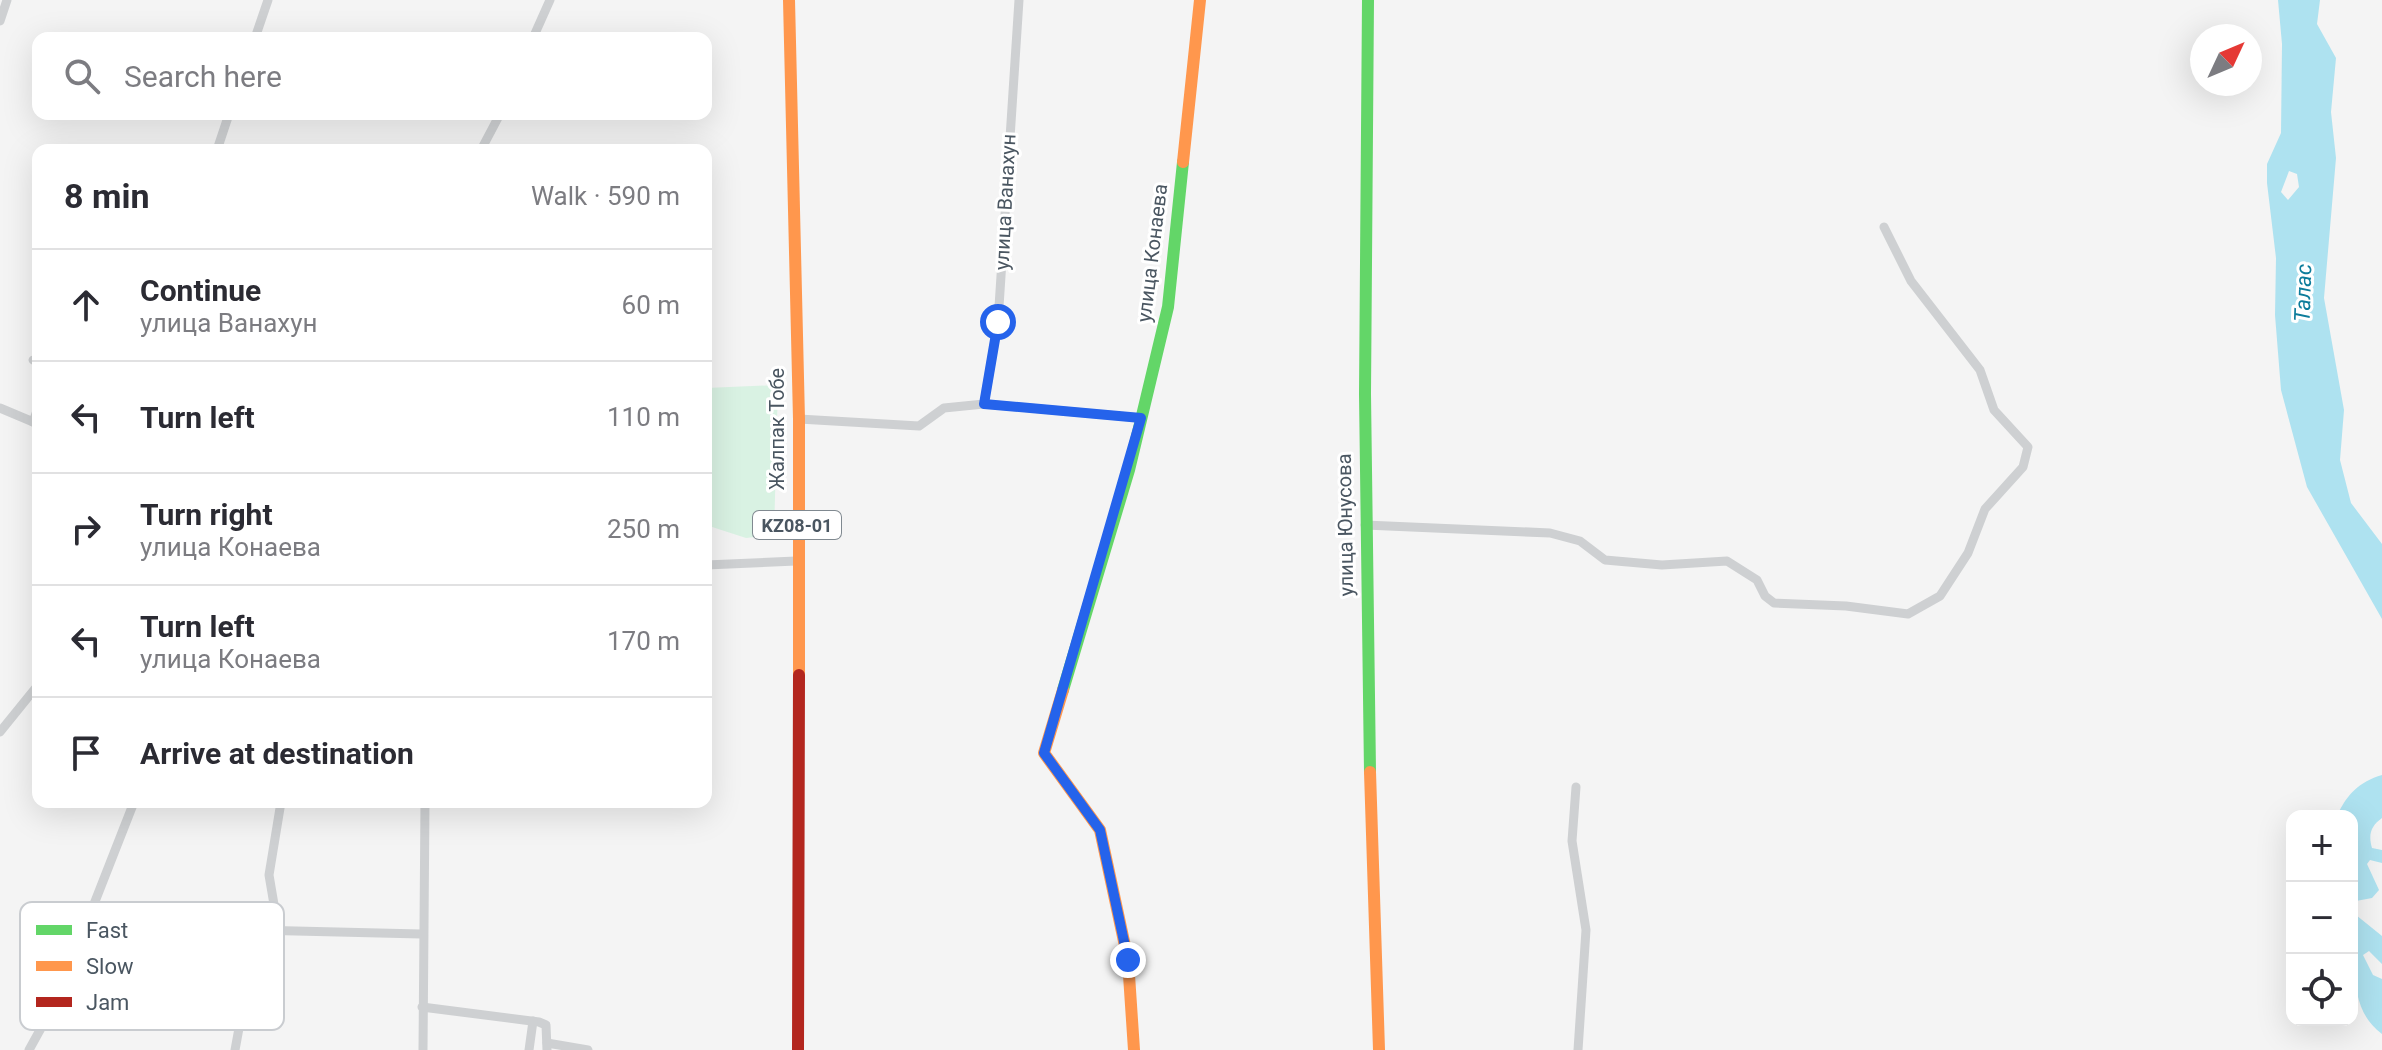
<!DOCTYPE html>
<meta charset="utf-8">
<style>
body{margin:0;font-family:Roboto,sans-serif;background:#f7f7f7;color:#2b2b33}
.controls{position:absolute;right:24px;bottom:24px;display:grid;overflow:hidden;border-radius:16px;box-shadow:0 8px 32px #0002}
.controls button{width:72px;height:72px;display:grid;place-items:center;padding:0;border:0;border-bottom:2px solid #e1e1e2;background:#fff;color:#2b2b33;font:40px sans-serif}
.compass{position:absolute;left:2190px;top:24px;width:72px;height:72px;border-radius:50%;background:#fff;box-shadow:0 8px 32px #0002;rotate:46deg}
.stop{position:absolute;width:24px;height:24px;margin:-18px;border:6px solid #2563eb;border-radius:50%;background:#fff}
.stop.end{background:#2563eb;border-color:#fff;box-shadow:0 2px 8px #0008}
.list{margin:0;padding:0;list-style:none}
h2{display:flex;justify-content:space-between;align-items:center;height:104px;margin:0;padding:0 32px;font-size:34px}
h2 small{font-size:26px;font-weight:400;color:#7c7c81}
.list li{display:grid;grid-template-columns:52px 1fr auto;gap:24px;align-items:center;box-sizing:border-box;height:112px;padding:0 32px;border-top:2px solid #e1e1e2}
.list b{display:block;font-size:30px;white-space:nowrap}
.list p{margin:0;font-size:26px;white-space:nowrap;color:#7c7c81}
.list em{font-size:26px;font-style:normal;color:#7c7c81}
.icon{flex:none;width:44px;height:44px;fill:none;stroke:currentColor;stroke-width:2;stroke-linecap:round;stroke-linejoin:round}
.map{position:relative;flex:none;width:2382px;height:1050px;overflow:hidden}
.search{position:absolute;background:#fff;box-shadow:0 8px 32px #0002;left:32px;top:32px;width:680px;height:88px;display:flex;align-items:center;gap:20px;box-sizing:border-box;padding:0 28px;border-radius:16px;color:#7c7c81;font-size:30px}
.panel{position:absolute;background:#fff;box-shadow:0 8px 32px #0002;left:32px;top:144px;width:680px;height:664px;border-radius:16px}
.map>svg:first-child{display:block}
.green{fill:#d9f2e3}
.water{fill:#aee2f0;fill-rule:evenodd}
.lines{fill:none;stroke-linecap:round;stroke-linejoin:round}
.street{stroke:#ced0d2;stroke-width:9}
.fast{stroke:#63d668;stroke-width:12}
.slow{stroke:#ff974d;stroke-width:12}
.jam{stroke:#b3261e;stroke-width:12}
.route{stroke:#2563eb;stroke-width:10}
.labels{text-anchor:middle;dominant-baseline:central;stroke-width:6;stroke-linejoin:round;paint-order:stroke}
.shield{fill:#fff;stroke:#808990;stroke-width:2}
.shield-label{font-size:18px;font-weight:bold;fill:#4a5661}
.street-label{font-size:20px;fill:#4a5661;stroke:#fff}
.water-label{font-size:22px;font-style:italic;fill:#0c7c9b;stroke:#fff}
.key{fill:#fff;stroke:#c9ccd0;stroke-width:2}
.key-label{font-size:22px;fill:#4a5661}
</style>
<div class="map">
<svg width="2382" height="1050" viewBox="0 0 2382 1050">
<rect width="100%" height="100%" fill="#f4f4f4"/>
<path class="green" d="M778,385L774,535L746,538L706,525V388Z"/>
<g class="water">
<path d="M2278,0H2320L2317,24L2336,58L2331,112L2336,158L2324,298L2344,410L2340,460L2351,503L2382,544V619L2307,487L2281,390L2275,315L2276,258L2267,183V164L2281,133L2282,44ZM2289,171L2297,174L2299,187L2288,200L2281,192Z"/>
<path d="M2382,775V818C2371,826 2368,834 2372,848L2382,850V863L2370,860L2367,864L2379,890L2372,898L2356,901L2353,908L2356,915L2382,936V964L2369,951L2363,955L2373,975L2382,979V1034C2358,1016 2357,993 2352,965V816H2337C2347,794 2359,782 2382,775Z"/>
</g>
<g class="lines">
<g class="street">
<path d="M0,21L7,0"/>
<path d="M255,38L268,0"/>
<path d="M533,38L550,0"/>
<path d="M217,150L229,114"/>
<path d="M481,150L500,114"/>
<path d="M33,360L38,363"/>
<path d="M984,404L1141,418"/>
<path d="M0,408L38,424"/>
<path d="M799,419L919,426L944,408L984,404L998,322L1019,0"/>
<path d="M33,422L38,408"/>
<path d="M1365,525L1550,533L1580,541L1605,560L1662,565L1727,561L1757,580L1765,596L1774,603L1846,606L1908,614L1940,596L1968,553L1985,509L2023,467L2028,447L1994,410L1980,370L1911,281L1884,227"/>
<path d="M706,565L796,561"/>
<path d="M0,732L38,685"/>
<path d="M1576,787L1572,841L1586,930L1578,1050"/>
<path d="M173,928L421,934"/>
<path d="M278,928L269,875L281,802"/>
<path d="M422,1007L539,1022L546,1025L547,1050"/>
<path d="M547,1043L588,1050"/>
<path d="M29,1050L56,1001L134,802"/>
<path d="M235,1050L257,930"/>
<path d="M423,1050L425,802"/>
<path d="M529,1050L533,1021"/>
</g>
<g class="fast">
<path d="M1368,0L1365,394L1370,772"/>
<path d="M1063,690L1129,470L1168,307L1183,162"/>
</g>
<g class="slow">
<path d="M789,0L799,419V675"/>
<path d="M1183,162L1200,0"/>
<path d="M1063,690L1044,753L1100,830L1128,960L1134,1050"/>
<path d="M1370,772L1379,1050"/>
</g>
<path class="jam" d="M798,1050L799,675"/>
</g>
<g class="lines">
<path class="route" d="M998,322L984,404L1141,418L1044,753L1100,830L1128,960"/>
</g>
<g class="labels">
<rect class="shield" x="753" y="511" width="88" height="28" rx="6"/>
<g class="shield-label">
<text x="797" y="525">KZ08-01</text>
</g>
<g class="street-label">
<text transform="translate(1005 202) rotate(-87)">улица Ванахун</text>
<text transform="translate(1152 253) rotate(-83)">улица Конаева</text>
<text transform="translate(777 429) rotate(-90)">Жалпак Тобе</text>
<text transform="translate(1345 525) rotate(-91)">улица Юнусова</text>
</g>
<g class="water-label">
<text transform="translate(2303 293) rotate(-88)">Талас</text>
</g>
</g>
<rect x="20" y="902" width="264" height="128" rx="12" class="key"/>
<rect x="36" y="925" width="36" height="10" fill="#63d668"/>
<rect x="36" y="961" width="36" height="10" fill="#ff974d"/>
<rect x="36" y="997" width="36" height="10" fill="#b3261e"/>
<g class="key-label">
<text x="86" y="938">Fast</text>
<text x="86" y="974">Slow</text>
<text x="86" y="1010">Jam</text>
</g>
</svg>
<div class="controls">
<button>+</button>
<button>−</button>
<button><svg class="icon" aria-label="locate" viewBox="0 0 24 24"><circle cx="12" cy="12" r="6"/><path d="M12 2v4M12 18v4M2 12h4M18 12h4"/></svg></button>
</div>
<svg class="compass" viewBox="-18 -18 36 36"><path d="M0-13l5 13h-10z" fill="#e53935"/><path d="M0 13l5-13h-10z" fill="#7c7c81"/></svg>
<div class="stop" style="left:998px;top:322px"></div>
<div class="stop end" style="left:1128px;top:960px"></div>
<div class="search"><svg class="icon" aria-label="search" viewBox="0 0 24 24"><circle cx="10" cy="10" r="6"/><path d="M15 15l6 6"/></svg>Search here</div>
<section class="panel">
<h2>8 min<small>Walk · 590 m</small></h2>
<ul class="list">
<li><svg class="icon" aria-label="ahead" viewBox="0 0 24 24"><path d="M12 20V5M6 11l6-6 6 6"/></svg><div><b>Continue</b><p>улица Ванахун</p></div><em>60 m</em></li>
<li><svg class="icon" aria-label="left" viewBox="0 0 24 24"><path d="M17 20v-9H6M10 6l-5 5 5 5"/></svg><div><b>Turn left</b></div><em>110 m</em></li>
<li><svg class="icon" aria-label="right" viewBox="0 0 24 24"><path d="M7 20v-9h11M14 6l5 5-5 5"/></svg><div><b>Turn right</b><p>улица Конаева</p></div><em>250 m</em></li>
<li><svg class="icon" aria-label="left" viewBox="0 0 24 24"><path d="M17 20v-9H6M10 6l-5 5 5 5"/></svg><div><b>Turn left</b><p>улица Конаева</p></div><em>170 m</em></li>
<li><svg class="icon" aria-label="arrive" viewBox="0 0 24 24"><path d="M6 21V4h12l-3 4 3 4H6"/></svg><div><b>Arrive at destination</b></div></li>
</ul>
</section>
</div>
